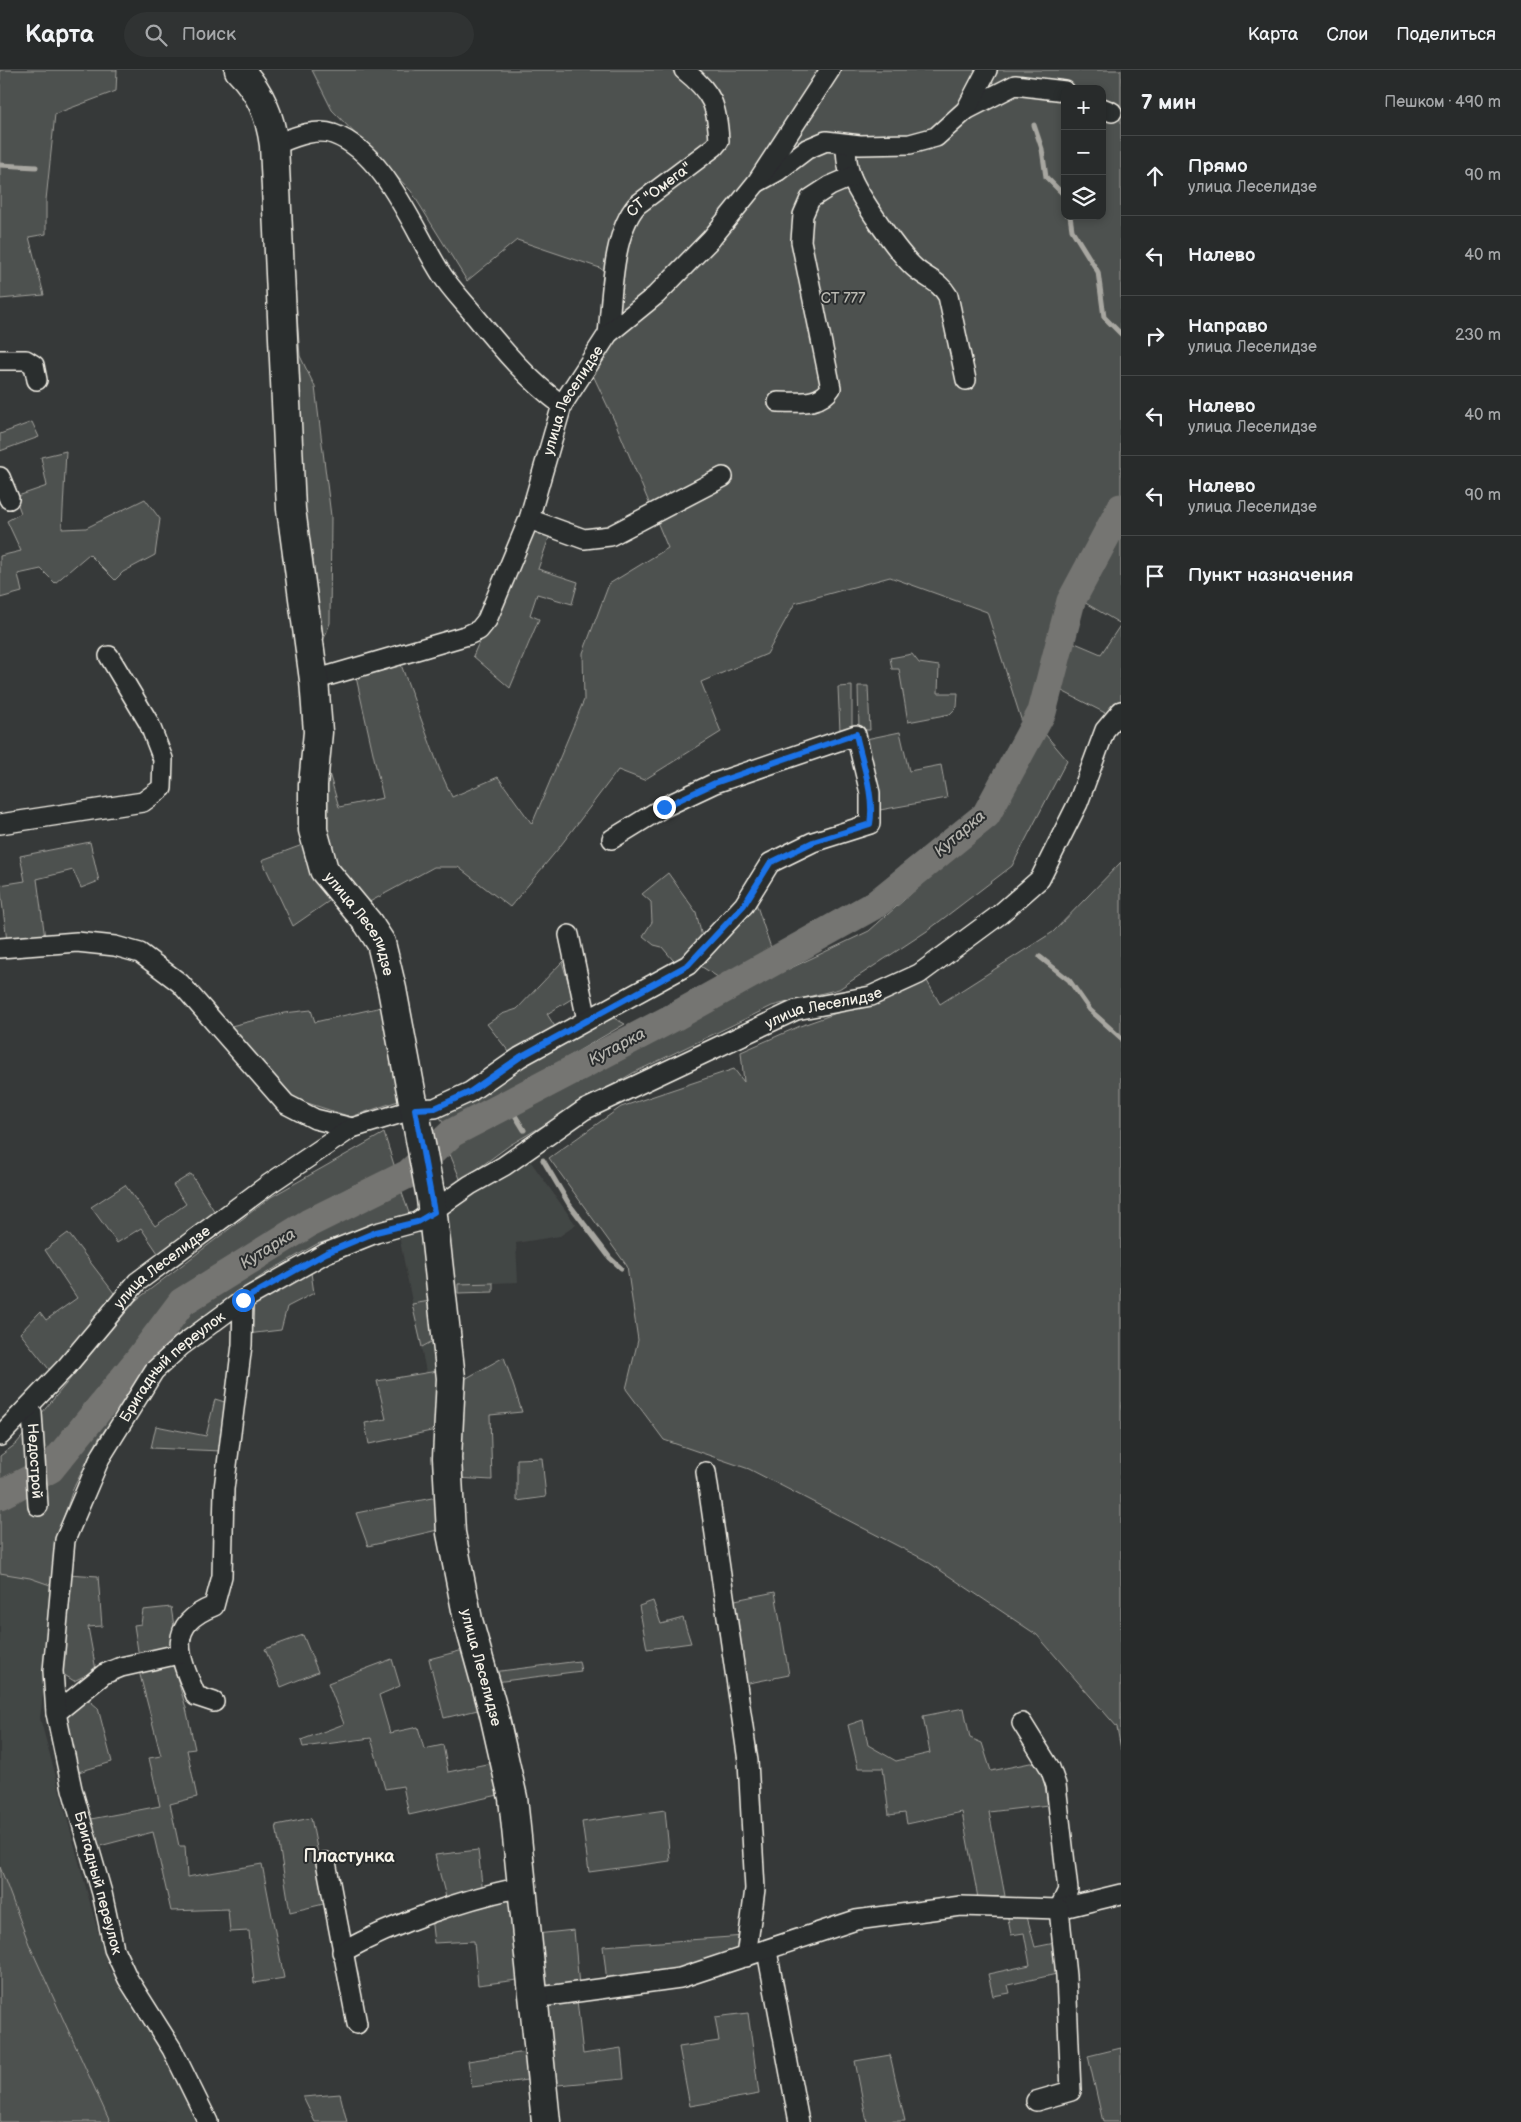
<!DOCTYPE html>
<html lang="ru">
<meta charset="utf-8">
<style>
body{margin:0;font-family:"Balsamiq Sans",sans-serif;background:#303333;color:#f1f3f6}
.controls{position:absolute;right:15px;top:15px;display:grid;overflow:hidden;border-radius:10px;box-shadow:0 2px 8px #0003}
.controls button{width:45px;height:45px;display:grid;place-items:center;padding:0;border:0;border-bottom:1px solid #444747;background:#282b2b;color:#f1f3f6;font:25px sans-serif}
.stop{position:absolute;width:15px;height:15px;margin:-11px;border:4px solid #1a73e8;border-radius:50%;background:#fff}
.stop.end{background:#1a73e8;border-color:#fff;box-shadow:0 1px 5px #0008}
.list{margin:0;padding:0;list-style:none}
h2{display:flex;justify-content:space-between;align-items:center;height:65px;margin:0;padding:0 20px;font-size:21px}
h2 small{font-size:16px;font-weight:400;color:#a5a7a9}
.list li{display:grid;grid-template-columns:32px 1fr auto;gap:15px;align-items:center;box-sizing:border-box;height:80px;padding:0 20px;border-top:1px solid #444747}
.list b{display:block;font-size:19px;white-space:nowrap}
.list p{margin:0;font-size:16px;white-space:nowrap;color:#a5a7a9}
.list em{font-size:16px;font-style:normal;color:#a5a7a9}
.icon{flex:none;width:28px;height:28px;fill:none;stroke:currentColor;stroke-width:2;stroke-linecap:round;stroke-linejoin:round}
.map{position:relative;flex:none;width:1121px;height:2052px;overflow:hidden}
header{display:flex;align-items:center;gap:30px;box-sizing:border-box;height:70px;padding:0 25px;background:#282b2b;border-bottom:1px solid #444747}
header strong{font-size:24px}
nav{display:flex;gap:28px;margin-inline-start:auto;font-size:18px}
.search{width:350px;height:45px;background:#303333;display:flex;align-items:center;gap:12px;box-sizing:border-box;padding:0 18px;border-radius:28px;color:#a5a7a9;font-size:19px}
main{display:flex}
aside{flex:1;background:#282b2b}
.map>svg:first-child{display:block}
.built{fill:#434645}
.green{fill:#4e514f;stroke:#a1a19c;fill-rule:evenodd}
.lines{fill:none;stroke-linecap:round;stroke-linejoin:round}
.stream{stroke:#a8a7a1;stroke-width:5}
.river{stroke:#757572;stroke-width:29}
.street-casing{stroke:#f4f1e8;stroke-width:22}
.secondary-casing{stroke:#f4f1e8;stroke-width:31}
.street{stroke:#2a2d2e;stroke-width:19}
.secondary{stroke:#2a2d2e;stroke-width:28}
.route{stroke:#1a73e8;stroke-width:6}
.labels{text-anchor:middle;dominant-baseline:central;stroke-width:4;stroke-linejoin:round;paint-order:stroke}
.street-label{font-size:15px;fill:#f4f1e8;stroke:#2a2d2e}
.park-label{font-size:15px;fill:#bab9b2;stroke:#2a2d2e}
.water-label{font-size:16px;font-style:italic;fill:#b4b3ad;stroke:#2a2d2e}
.quarter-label{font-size:18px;font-weight:bold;fill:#f4f1e8;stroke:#2a2d2e}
</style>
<header>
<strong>Карта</strong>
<div class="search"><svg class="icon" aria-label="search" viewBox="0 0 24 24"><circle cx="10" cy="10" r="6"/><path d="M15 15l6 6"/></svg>Поиск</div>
<nav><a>Карта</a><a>Слои</a><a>Поделиться</a></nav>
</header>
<main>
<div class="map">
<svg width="1121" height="2052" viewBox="0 0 1121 2052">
<rect width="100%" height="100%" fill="#363939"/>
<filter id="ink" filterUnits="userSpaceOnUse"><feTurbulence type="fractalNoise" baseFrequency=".02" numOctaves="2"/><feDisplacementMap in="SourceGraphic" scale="10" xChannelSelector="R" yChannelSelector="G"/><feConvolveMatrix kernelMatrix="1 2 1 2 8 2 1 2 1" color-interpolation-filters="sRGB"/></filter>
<g filter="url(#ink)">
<g class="built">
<path d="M526,1085L576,1155L560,1166L516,1173L518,1212L451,1215L437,1301L426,1302L399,1166Z"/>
<path d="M0,1503L30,1508L53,1516L50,1569L40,1648L95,1851L109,1899L155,1960L204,2052H110L29,1874L0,1797Z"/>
</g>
<g class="green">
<path d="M0,0H117L116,21L55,44L46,130V164L29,167L44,225L0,229Z"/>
<path d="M312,0H1121V554L1082,531L1073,544L1055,553L1032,644L1022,652L987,542L890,507L795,533L767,584L701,612L721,662L644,710L618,700L558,779L510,837L458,797H434L364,835L342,806L325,771L326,693L339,737L383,728L356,607L400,592L441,703L452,727L498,707L532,754L584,630L583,583L609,514L668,478L616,354L591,301L607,277L623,218L600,198L517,170L467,211L411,121L332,40ZM1065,19H1102V146H1065Z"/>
<path d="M292,178L300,286L315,317L331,446L330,553L321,577L301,439Z"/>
<path d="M32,352L39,367L0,381V364Z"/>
<path d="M66,381L62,459L86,458L145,429L160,449L155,485L123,502L115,510L89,484L55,513L41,499L18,504L22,522L0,528V486L21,481L7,451L21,443L15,427L47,416L41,387Z"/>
<path d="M531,452L551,462L538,499L578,512L572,534L537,524L530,545L539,549L510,618L473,586Z"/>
<path d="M1121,554V632L1111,646L1058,619L1068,570L1101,584Z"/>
<path d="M912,584L919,593L939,596L938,623H958L957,637L950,644L908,652L899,599H892L890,588Z"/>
<path d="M852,616V661H840L838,617Z"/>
<path d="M858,616H868L870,660H859Z"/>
<path d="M900,662L909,701L941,695L947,728L880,740L861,670Z"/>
<path d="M1045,664L1067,690L1012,796L927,861L839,919L772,936L633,1003L510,1075L461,1111L447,1077L463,1067L753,916L869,861L1002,743Z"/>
<path d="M313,771L335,827L293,856L262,790Z"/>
<path d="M90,772L99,811L81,818L73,800L37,809L45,868L7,871L0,815L25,811L20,786Z"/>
<path d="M1121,792V1680L1117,1657L1037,1565L925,1490L749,1399L664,1370L626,1319L638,1270L627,1196L549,1088L621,1037L734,999L744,1012L741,982L800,956L927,911L940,934L1053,862Z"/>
<path d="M668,803L696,842L703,871L678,896L662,877L654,875L643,866L652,852L651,832L642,824Z"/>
<path d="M756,833L773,884L724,911L699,895Z"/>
<path d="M562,892L573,928L547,944L559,963L513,987L487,954L502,944L517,939Z"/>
<path d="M386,936L404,1029L351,1047L295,1029L231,956L284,943L311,940L315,952Z"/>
<path d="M612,947L625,954L445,1058L438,1042Z"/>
<path d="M384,1063L395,1098L352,1116L195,1209L160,1245L49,1382L0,1413V1386L16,1374L135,1231L271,1127Z"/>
<path d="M191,1104L218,1147L162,1189L141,1158L117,1173L91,1137L125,1115L155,1156L186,1134L173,1115Z"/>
<path d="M400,1117L410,1146L317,1174L263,1205L166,1273L99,1368L73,1419L59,1462L53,1516L30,1508L0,1503V1437L18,1427L50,1414L183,1237L309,1162Z"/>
<path d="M68,1163L117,1227L52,1303L20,1263L40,1242L46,1250L77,1228L45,1180Z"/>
<path d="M310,1196L314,1223L287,1237L281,1260L247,1264L248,1231Z"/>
<path d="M493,1213V1222L458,1223V1214Z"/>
<path d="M436,1230L440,1267L422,1277L412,1234Z"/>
<path d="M504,1287L522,1342L490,1345L492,1410L456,1408V1314Z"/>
<path d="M437,1301L436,1360L369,1374L365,1353L386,1349L377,1311Z"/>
<path d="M215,1329L228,1333L221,1381L151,1378L156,1356L206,1366Z"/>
<path d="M542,1388L546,1427L517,1431V1389Z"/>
<path d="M437,1427L442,1459L368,1476L356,1443Z"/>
<path d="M68,1504L98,1506L102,1556L88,1557L96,1600L74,1611L63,1604L64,1523Z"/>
<path d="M775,1522L789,1605L744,1614L730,1531Z"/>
<path d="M653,1531L661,1554L683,1548L691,1573L647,1579L639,1536Z"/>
<path d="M171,1537L175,1563L170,1577L139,1587L134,1555L141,1554L143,1540Z"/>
<path d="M303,1565L318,1602L281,1617L265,1579Z"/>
<path d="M467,1579L482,1639L444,1648L429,1589Z"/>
<path d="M392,1589L400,1616L379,1625L390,1663L418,1657L424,1679L443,1675L448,1702L496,1692L503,1724L409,1745L403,1716L385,1719L371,1668L303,1677L301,1670L344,1654L328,1613Z"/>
<path d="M579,1591L581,1601L488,1613L485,1603Z"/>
<path d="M173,1594L186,1638L195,1679L187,1680L197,1727L170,1734L179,1776H185L187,1807L262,1794L284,1908L254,1913L249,1861L230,1862L228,1839L171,1841L153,1762L96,1777L91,1749L160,1736L149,1688L161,1686L139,1601Z"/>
<path d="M84,1626L98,1638L112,1692L75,1703L61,1645Z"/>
<path d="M964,1638L970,1668L982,1673L991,1701L1035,1692L1043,1703L1048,1735L989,1742L1005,1826L978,1828L962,1742L907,1754L905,1743L889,1745L883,1698H858L848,1655L863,1650L868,1675L896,1691L930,1683L923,1646Z"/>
<path d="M665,1740L670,1791L589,1802L582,1752Z"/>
<path d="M311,1748L328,1833L290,1842L276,1755Z"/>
<path d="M478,1780L483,1823L448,1835L435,1785Z"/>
<path d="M0,1797L29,1874L110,2052H0Z"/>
<path d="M517,1823L525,1909L478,1915L474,1871L434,1873L431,1847Z"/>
<path d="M1007,1843H1026L1035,1877L1060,1872L1061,1903L1008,1915L1010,1923L993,1926L988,1904L1030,1895L1024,1863L1011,1865Z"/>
<path d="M574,1860L579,1916L553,1919L542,1911L536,1864Z"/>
<path d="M745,1866L743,1883L677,1901L607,1912L603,1876Z"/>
<path d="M577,1930L583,1984L621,1978L624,2009L547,2016L540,1936Z"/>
<path d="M748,1943L759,2024L690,2036L679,1977L719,1971L715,1947Z"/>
<path d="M1121,1978V2052H1103L1088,1986Z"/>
<path d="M532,1981L535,2009L472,2017L468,1991Z"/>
<path d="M890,1985L905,2051L867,2052L855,1991Z"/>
<path d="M340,2024L347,2052H315L303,2027Z"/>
</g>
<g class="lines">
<g class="stream">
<path d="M1034,55L1042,79L1046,107L1065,126"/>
<path d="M0,95L36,97"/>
<path d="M1070,146L1072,160L1098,202L1104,247L1121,264"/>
<path d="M1040,887L1069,910L1090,940L1121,968"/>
<path d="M508,1034L524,1060"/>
<path d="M543,1090L569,1134L610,1188L621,1198"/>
</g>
<path class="river" d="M0,1425L50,1399L137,1292L182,1232L309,1153L408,1104L452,1063L674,947L876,834L986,745L1042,642L1071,531L1121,438"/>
<defs>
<g id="street">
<path d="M1102,38L1112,42"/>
<path d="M966,40L1015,15L1065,21"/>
<path d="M846,74C846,84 847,95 850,104C857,124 900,186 916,199C928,209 940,212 948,226L966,310"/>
<path d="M274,75C290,69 315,57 333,64C386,83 413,160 442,205C451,219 464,232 475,246C502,279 528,310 562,335"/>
<path d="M758,112L778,101L807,79L826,71L860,75L910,74L936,67L966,40L987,0"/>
<path id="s1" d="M608,264C612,227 612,163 637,135L714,77L719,71C717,36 713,23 684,0"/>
<path d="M0,290H26L34,295L37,310"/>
<path d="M778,332C797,332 820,336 831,318L801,171L803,145L810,129L830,116L851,107"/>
<path d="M0,407L9,429"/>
<path d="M529,449L584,469L610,466L723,407"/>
<path id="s2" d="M314,610L468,565L479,560L487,550L529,449L562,335L608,264L656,225L711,169L757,112L830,0"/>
<path d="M0,754L143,732L162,718L163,689L149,653L109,586"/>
<path d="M569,865L587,950"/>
<path d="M0,878L77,872L115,876L140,883L180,913L286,1034L315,1049L352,1058"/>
<path id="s3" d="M32,1343L38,1436"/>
<path id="s4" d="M0,1366L67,1296L137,1212L269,1114L352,1058L415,1039L435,1038L470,1022L520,987L688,895L744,835L770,793L813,772L870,754V723L856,665L715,713L664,737L612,769"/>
<path d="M706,1402L748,1691L755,1819L746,1887"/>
<path d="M214,1632L196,1626C180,1588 164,1555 214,1536L222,1506L224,1419L242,1275L243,1230"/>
<path d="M56,1643L104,1604L121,1597L179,1584"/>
<path d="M1022,1653L1050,1698L1056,1715L1068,1820L1059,1839"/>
<path d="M326,1792L357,1954"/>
<path d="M1059,1839L1121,1824"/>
<path d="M767,1881L799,2052"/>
<path d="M342,1882C395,1853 463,1829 522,1817"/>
<path d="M533,1928L680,1908L856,1850L961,1836L1059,1839L1066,1906L1071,2021L1036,2031"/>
<path id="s5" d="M208,2052L172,1979L128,1909L114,1879L102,1823L72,1719L56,1643L53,1601L65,1470L100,1388L154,1301L181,1276L243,1230L326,1183L376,1163L417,1152L470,1115L504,1096L584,1040L796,940L871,926L919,904L999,845L1040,809L1078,733L1105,660L1121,641"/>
</g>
<g id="secondary">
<path id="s6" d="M239,0C260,21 270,45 274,75L291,439L314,610L318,662L313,715V760L324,800L368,853L381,873L392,919L431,1128L451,1308L447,1388L451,1463L468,1550L493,1640L513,1728L546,2052"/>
</g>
</defs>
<use href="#street" class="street-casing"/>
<use href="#secondary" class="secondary-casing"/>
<use href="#street" class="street"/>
<use href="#secondary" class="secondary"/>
</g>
</g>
<g class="lines" filter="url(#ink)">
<path class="route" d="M243,1230L326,1183L376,1162L417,1152L434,1142L415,1039L435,1038L470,1022L520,987L688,895L744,835L770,793L813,772L870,754C875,725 862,693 856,664L715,713L664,737"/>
</g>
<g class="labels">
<g class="street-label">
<text stroke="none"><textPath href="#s1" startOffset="161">СТ "Омега"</textPath></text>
<text stroke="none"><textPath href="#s2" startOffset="422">улица Леселидзе</textPath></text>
<text stroke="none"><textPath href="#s6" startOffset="879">улица Леселидзе</textPath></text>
<text stroke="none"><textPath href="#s5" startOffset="1574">улица Леселидзе</textPath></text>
<text stroke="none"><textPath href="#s4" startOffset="235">улица Леселидзе</textPath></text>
<text stroke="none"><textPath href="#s5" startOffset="821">Бригадный переулок</textPath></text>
<text stroke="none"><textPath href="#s3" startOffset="48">Недострой</textPath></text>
<text stroke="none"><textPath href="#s6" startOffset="1640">улица Леселидзе</textPath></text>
<text transform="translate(98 1813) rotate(75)">Бригадный переулок</text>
</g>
<g class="park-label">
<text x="843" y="228">СТ 777</text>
</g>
<g class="water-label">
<text transform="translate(960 764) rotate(-41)">Кутарка</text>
<text transform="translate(617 977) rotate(-28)">Кутарка</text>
<text transform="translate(268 1179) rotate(-32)">Кутарка</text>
</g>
<g class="quarter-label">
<text x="349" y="1786">Пластунка</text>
</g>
</g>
</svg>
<div class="controls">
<button>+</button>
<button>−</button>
<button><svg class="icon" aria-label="layers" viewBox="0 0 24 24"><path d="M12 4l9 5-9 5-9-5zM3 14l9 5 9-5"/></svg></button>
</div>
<div class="stop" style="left:243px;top:1230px"></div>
<div class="stop end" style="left:664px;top:737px"></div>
</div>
<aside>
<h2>7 мин<small>Пешком · 490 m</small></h2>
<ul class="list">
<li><svg class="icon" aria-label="ahead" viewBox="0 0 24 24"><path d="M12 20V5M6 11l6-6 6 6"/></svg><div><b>Прямо</b><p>улица Леселидзе</p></div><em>90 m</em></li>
<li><svg class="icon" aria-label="left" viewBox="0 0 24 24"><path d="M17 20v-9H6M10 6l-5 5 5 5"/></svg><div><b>Налево</b></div><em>40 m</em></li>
<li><svg class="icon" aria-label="right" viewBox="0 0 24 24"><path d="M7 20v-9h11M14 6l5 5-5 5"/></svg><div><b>Направо</b><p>улица Леселидзе</p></div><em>230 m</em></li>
<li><svg class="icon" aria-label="left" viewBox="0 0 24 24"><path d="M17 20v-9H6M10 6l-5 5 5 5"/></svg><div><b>Налево</b><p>улица Леселидзе</p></div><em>40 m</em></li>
<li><svg class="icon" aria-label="left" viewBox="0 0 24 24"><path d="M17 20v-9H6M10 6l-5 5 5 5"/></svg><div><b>Налево</b><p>улица Леселидзе</p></div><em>90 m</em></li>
<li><svg class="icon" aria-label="arrive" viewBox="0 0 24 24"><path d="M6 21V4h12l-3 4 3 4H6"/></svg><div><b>Пункт назначения</b></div></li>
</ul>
</aside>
</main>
